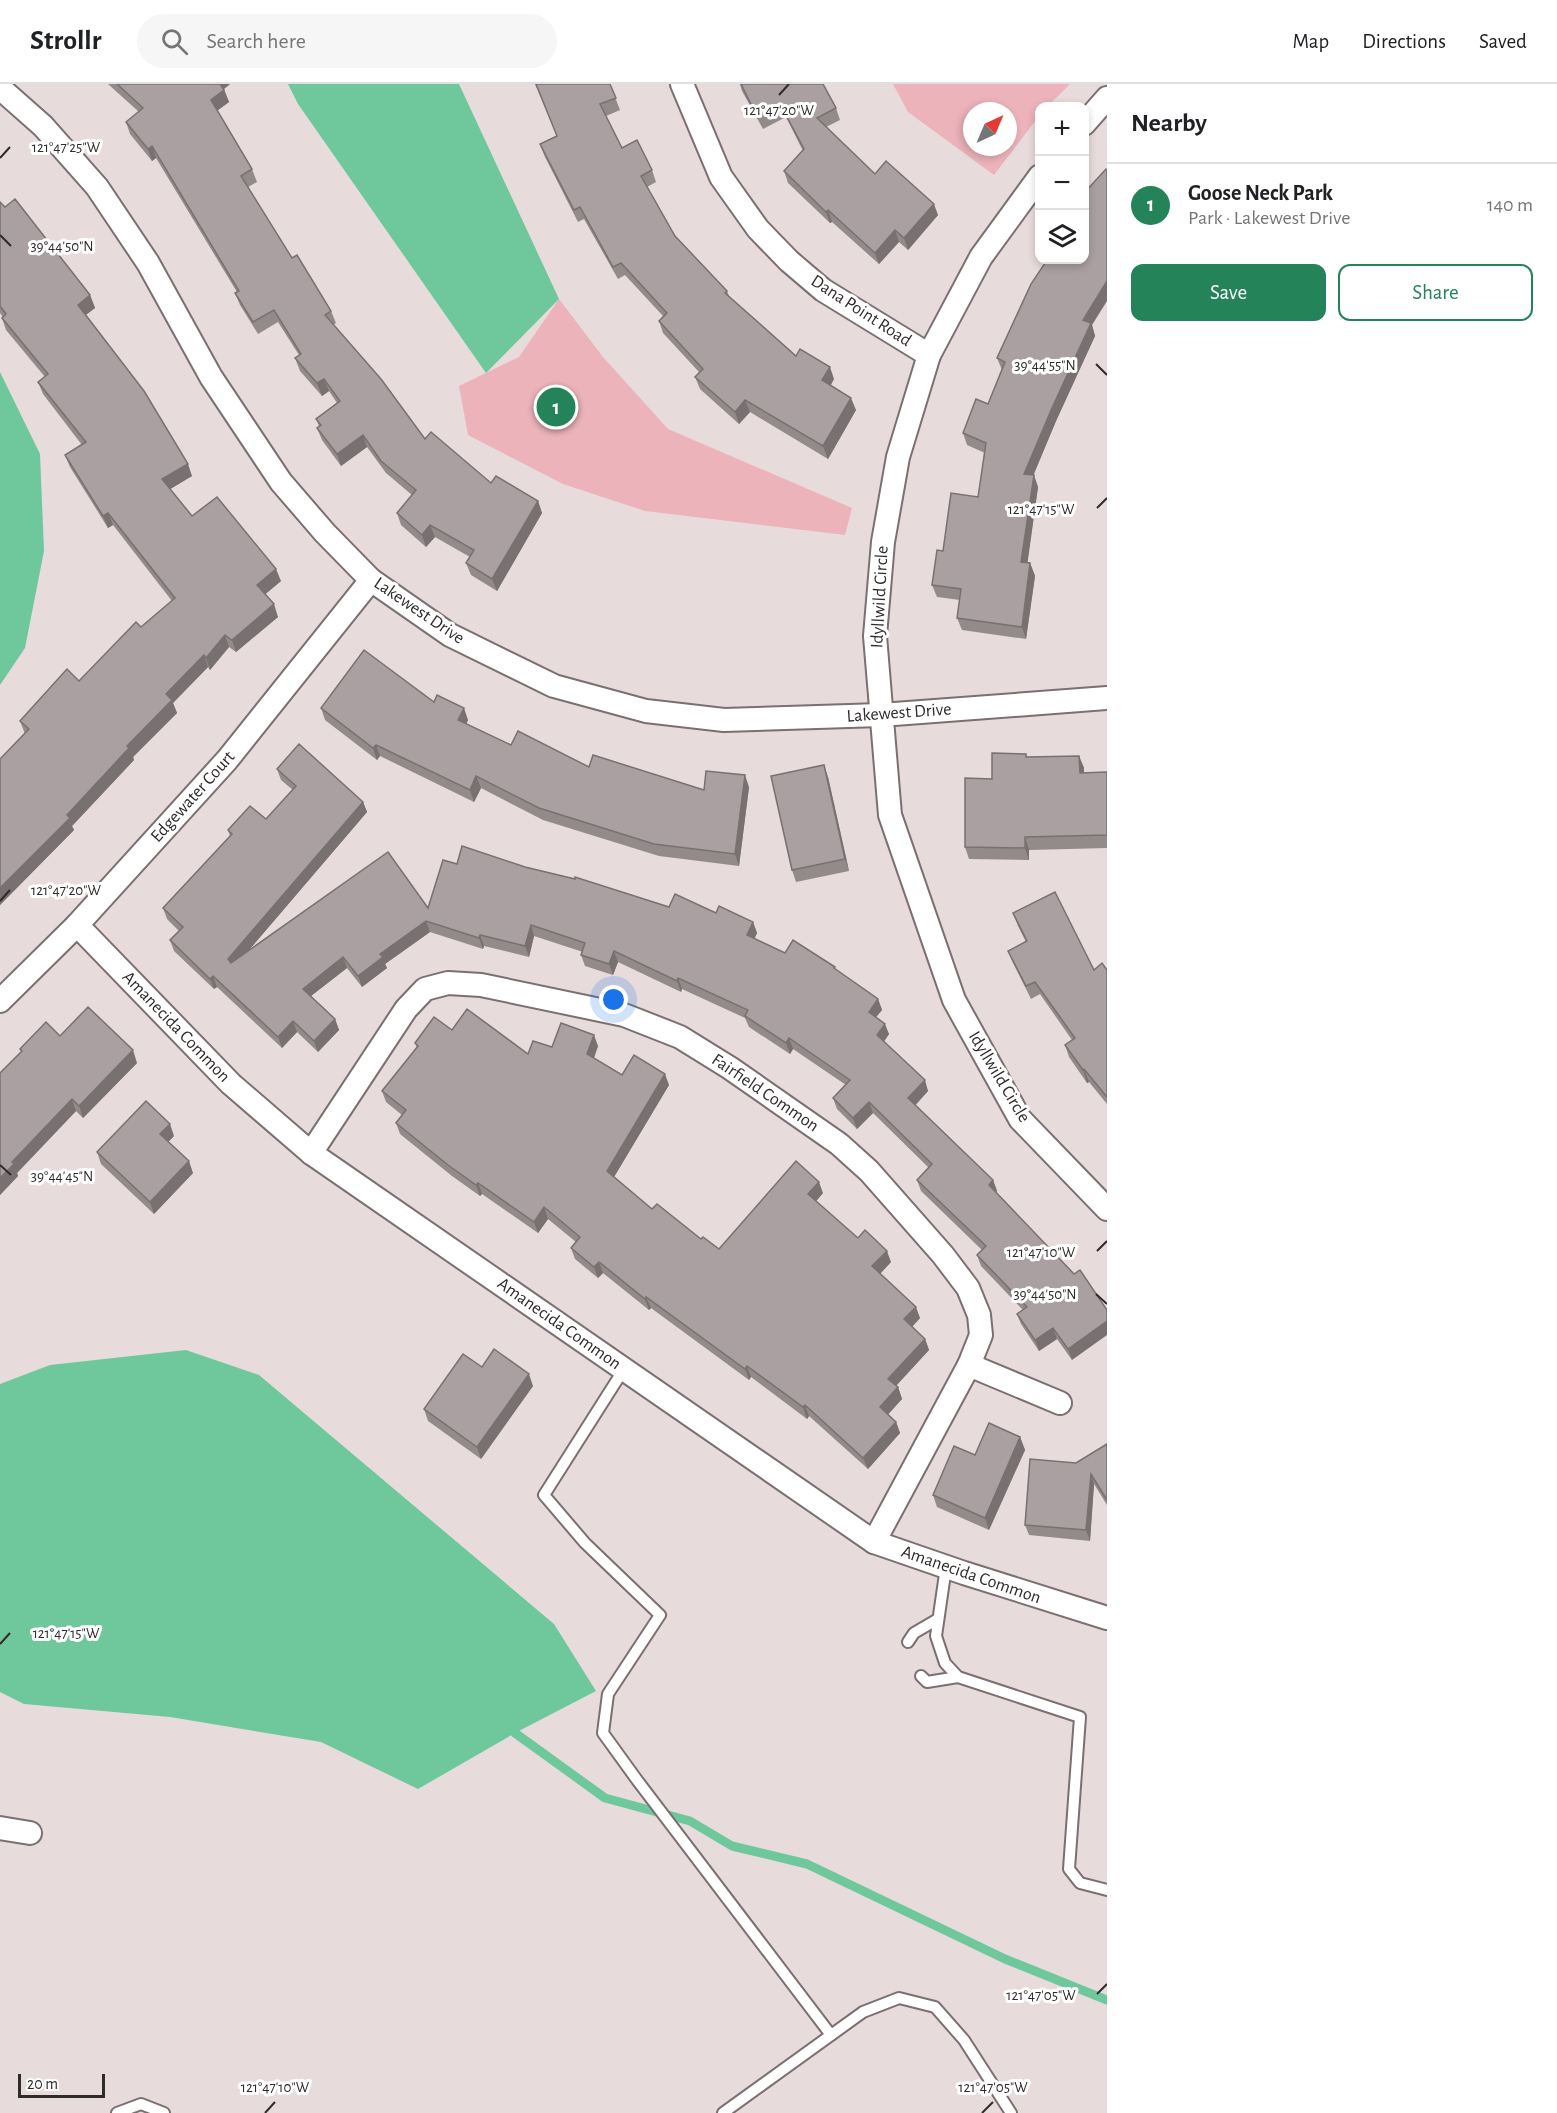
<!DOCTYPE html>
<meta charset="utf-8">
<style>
body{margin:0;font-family:"Alegreya Sans",sans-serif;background:#f6f6f6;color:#202124}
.controls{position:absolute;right:18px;top:18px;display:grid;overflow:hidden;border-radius:12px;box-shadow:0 3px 9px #0003}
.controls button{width:54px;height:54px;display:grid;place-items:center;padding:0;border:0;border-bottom:2px solid #e0e0e0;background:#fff;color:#202124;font:30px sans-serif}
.compass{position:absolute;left:963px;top:18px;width:54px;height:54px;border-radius:50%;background:#fff;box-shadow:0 3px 9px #0003;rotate:44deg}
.scale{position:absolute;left:18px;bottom:15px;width:87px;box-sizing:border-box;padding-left:6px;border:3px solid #2f2b2b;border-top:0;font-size:16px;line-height:21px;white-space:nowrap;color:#2f2b2b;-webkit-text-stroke:4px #fff;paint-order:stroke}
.you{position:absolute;left:614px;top:916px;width:21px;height:21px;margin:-15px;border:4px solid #fff;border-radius:50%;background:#1a73e8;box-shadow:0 0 0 9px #1a73e833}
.badge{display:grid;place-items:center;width:39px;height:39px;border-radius:50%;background:#25835a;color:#fff;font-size:20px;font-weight:700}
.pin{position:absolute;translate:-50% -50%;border:3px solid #fff;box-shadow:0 2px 6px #0006}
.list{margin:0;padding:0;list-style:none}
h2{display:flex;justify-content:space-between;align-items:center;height:78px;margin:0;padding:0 24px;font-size:26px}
h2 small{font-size:20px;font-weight:400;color:#757577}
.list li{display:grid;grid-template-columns:39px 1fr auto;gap:18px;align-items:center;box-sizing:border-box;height:84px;padding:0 24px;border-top:2px solid #e0e0e0}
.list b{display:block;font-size:22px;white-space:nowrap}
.list p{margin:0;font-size:20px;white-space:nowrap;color:#757577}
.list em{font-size:20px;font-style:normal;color:#757577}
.actions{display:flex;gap:12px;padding:18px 24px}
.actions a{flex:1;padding:14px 0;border:2px solid #25835a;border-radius:12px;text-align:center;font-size:21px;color:#25835a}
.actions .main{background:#25835a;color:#fff}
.icon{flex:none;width:33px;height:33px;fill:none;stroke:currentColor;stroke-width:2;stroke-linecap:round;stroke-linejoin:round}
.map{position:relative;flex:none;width:1107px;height:2029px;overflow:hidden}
header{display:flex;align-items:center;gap:36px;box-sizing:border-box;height:84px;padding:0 30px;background:#fff;border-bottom:2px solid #e0e0e0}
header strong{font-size:28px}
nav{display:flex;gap:33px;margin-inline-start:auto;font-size:21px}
.search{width:420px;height:54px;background:#f6f6f6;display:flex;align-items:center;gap:15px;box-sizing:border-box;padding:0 21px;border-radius:33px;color:#757577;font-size:22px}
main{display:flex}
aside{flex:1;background:#fff}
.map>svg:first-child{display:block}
.green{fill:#ecb3ba;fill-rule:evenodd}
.water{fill:#6fc89b}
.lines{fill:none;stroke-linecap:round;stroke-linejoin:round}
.stream{stroke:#6fc89b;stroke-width:9}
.service-casing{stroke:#7a6f71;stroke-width:14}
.minor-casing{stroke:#7a6f71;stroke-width:26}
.service{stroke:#fff;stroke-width:10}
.minor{stroke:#fff;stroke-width:22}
.wall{fill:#938a8a}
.shaded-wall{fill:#787071}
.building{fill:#aba0a1;stroke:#787071;stroke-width:1.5}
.ticks{fill:none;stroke:#2f2b2b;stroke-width:2}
.labels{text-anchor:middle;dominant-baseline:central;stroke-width:6;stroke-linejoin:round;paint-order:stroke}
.street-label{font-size:18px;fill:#2f2b2b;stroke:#fff}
.ticks-label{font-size:15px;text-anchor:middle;fill:#2f2b2b;stroke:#fff;stroke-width:6;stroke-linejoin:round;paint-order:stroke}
</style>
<header>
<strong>Strollr</strong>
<div class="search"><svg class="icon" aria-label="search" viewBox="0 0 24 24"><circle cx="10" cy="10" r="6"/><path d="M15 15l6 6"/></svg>Search here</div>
<nav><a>Map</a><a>Directions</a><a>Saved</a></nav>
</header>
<main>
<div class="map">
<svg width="1107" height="2029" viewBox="0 0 1107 2029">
<rect width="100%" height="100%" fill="#e8dbdc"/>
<g class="green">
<path d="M893,0H1070L1048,22H1040L1039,32L994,91L908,28ZM972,27H1008V63H972Z"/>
<path d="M559,215L603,273L668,345L852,424L845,451L645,427L563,400L468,351L459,302L519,273Z"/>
</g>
<g class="water">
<path d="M288,0H459L559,215L486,289L298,20Z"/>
<path d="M0,288L40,370L44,467L25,564L0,601Z"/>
<path d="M186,1266L259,1291L554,1540L596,1607L515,1649L418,1705L321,1658L170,1633L24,1620L0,1608V1300L50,1281Z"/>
</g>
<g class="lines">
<path class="stream" d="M515,1649L605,1714L690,1737L732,1762L807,1780L1005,1875L1107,1916"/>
<defs>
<g id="service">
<path d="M624,1285L544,1411L585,1459L660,1531L608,1610L603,1649L637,1696L831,1951"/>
<path d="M946,1483L936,1552L945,1579L958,1593L1080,1633L1069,1785L1080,1799L1107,1806"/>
<path d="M908,1558L914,1549L938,1535"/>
<path d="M921,1592L927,1598L958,1593"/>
<path d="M117,2029L141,2020L164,2029"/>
<path d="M723,2029L863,1928L899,1914L935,1923L964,1956L1011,2029"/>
</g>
<g id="minor">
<path d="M682,0L721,93L758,145L789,177L823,206L929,271"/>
<path d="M0,4L43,42L97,103L148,179L211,293L281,398L325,449L371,496L450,551L554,602L646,627L724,636L881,631L1107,614"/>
<path d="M1084,40L1107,14"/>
<path d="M1040,92L981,173L929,271L898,373L883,458L875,552L890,731L954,916L1020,1035L1107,1125"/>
<path d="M77,841L231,1000L311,1069L874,1458L964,1489L1107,1534"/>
<path d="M0,917L77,841L227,676L371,496"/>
<path d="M311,1069L406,925L425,905L448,899L481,901L624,931L680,953L730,984L839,1060L869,1087L943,1171L968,1204L979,1231L981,1251L969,1281L874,1458"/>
<path d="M969,1281L1060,1319"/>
<path d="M0,1744L30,1749"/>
</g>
</defs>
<use href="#service" class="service-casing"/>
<use href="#minor" class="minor-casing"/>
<use href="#service" class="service"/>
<use href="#minor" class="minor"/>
</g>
<g class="wall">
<path d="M108,0H230L224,5L229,18L217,27L252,85L257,98L248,103L292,174L331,227L336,239L333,241L425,355L491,399L538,417L542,429L497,507L471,491L466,479L470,473L435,453L426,463L401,441L397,429L412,411L386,389L367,363L341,382L322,356L317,344L319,342L316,335L337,319L329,307L322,312L300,287L295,274L299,271L278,238L258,250L240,221L235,209L237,208L156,74L152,77L130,50L126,38L139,28Z"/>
<path d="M535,0H610L620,26L606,32L622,64L652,86L656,98L647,103L675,152L727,207L729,212L796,272L834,295L831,301L856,326L828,375L750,328L739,340L700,305L695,293L699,288L663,249L659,237L663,232L625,191L618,195L584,135L578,138L545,73L540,60L557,52Z"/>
<path d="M740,0H823L836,24L840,36L826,43L875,90L938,131L908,166L899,158L879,180L832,138L830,139L788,99L784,87L803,67L786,33L763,45L742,7Z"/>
<path d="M0,118L90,211L95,224L85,231L192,392L170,405L192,432L281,497L265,510L278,533L236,568L229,563L210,586L208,583L173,619L177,629L133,673L134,676L72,742L74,746L0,821V675L25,650L20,637L79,597L172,517L113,441L108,444L70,383L65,371L82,361L43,310L38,298L45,293L6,246L2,234L3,233L0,229Z"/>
<path d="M1092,241L1095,252L1056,337L1033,391L1038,403L1027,479H1030L1035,492L1026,555L962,546L957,534L960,516L937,513L932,501L943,467L978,413L985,369L967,361L963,349L988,320L1002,286L997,274Z"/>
<path d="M434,618L468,636L466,640L511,661L589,683L704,706L749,703L739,782L659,772L543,736L481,704L474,718L380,672L377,676L325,636L321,624Z"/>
<path d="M1026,670L1027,673L1079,672L1084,684V689L1107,688V764L1029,766V776L969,775L965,763L992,695Z"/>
<path d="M277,685L363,718L367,728L248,867L428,824L457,780L525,783L669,823L716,829L753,838L757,849L754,855L785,869L836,886L878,915L882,926L876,933L889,950L884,957L928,1007L915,1021L993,1096L997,1107L996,1109L1074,1190L1072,1276L1057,1255L1039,1267L1021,1240L1017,1230L1023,1226L981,1182L977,1171L982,1166L921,1107L917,1096L929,1084L873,1029L857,1045L837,1025L833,1014L846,1001L793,965L790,970L749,943L745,934L682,905L681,908L618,878L613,891L585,882L581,871L583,868L534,852L529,873L484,862L483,865L430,848L385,880L387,884L362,903L347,884L311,912L335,935L339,946L318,968L297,948L282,964L217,903L214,905L174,867L170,856L179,847L167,835L163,824L230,752L228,746L266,735L293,706L281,696Z"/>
<path d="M828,693L849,787L796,798L792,786Z"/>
<path d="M1013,829L1094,886H1107V1020L1089,998L1087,999L1069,973L1065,961L1072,956L1040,910L1031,915L1013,879L1008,867L1026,858L1018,842Z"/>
<path d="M452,946L528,970L552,963L598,962L594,974L622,991L669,1001L614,1093L652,1125L701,1155L719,1165L823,1109L816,1117L858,1154L891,1178L880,1190L920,1234L912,1243L925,1255L929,1266L896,1302L898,1303L902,1315L888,1330L896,1338L900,1349L868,1385L809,1332L807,1335L751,1293L749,1296L651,1224L649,1226L603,1189L598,1194L575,1175L571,1164L576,1158L548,1135L538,1149L482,1110L480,1112L452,1092L400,1050L396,1039L402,1031L386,1018L382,1007L417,964L415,959Z"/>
<path d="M60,952L137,979L83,1034L76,1027L17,1089L18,1092L0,1111V989L21,968L20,965Z"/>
<path d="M174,1052L168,1058L193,1089L154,1130L101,1080L97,1068Z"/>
<path d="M482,1283L533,1302L481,1375L428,1337L424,1325Z"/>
<path d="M1020,1353L1025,1366L989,1446L937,1423L933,1411L975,1371Z"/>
<path d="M1107,1360V1421L1094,1400L1090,1457L1029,1451L1025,1441L1076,1379Z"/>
</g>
<g class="shaded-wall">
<path d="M218,0H230L220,8Z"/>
<path d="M224,6L229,18L215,28L211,16Z"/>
<path d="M152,62L156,74L152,77L148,65Z"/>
<path d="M934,120L938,131L908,166L904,154Z"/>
<path d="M828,126L832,138L830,139L826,128Z"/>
<path d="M895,146L899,158L879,180L875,169Z"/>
<path d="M1107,197V217L1092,241L1095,252L1056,337L1029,402L1024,390L1083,236Z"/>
<path d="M90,211L95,224L82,234L78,221Z"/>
<path d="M830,283L834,295L826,308L822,296Z"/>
<path d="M324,295L329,307L322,312L317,299Z"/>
<path d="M851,314L856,326L828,375L823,362Z"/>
<path d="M745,316L750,328L739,340L735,328Z"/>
<path d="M363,351L367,363L341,382L337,370Z"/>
<path d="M188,380L192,392L167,407L162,395Z"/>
<path d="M1034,391L1038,403L1026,490L1021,478Z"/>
<path d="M538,417L542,429L497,507L492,495Z"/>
<path d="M108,429L113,441L108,444L103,432Z"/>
<path d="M430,441L435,453L426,463L422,451Z"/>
<path d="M1030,479L1035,492L1026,555L1022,543Z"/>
<path d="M276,485L281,497L262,513L257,501Z"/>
<path d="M274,520L278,533L236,568L232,556Z"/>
<path d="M225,551L229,563L210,586L206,574Z"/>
<path d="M204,571L208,583L173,619L177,629L133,673L134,676L72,742L74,746L0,821V804L67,731L127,662L166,610Z"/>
<path d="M464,624L468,636L463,648L458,636Z"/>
<path d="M376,661L380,672L377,676L373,664Z"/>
<path d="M1079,672L1084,684V701L1080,689Z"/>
<path d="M824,681L828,693L849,787L845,775Z"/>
<path d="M745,691L749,703L739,782L735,770Z"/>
<path d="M476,692L481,704L474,718L470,706Z"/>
<path d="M363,718L367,728L232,886L228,875Z"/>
<path d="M1025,753L1029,766V776L1025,764Z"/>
<path d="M426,837L430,848L385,880L387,884L362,903L358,892L380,870Z"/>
<path d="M753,838L757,849L751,862L747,851Z"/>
<path d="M531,841L534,852L529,873L525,862Z"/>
<path d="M480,851L484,862L483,865L479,854Z"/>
<path d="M614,867L618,878L613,891L609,880Z"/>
<path d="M343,873L347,884L307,915L303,905Z"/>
<path d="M213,892L217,903L214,905L210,895Z"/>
<path d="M678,894L682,905L681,908L677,897Z"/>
<path d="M878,915L882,926L872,938L869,928Z"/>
<path d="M335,935L339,946L318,968L314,957Z"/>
<path d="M293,937L297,948L282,964L278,953Z"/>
<path d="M885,940L889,950L881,962L877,951Z"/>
<path d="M594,951L598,962L591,982L587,970Z"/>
<path d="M789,954L793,965L790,970L786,959Z"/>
<path d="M133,966L137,979L83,1034L79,1022Z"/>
<path d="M1084,985L1089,998L1087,999L1083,986Z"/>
<path d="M665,990L669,1001L611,1098L607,1087Z"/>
<path d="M925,996L928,1007L912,1025L908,1014Z"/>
<path d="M72,1015L76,1027L17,1089L18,1092L0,1111V1094L12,1078Z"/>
<path d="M869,1018L873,1029L857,1045L853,1034Z"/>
<path d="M170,1040L174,1052L164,1062L160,1050Z"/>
<path d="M189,1077L193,1089L154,1130L150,1118Z"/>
<path d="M993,1096L997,1107L993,1112L989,1101Z"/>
<path d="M819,1098L823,1109L812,1122L808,1110Z"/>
<path d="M478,1099L482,1110L480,1112L476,1101Z"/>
<path d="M544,1123L548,1135L538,1149L534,1138Z"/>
<path d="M887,1167L891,1178L876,1194L872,1182Z"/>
<path d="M599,1178L603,1189L598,1194L594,1183Z"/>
<path d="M646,1213L651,1224L649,1226L645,1215Z"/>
<path d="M916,1223L920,1234L908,1247L904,1235Z"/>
<path d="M1107,1237V1251L1072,1276L1068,1265Z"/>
<path d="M1053,1244L1057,1255L1039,1267L1035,1256Z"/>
<path d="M925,1255L929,1266L892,1306L888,1295Z"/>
<path d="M747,1282L751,1293L749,1296L745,1285Z"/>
<path d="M529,1290L533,1302L481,1375L477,1363Z"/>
<path d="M898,1303L902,1315L884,1335L880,1323Z"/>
<path d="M805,1321L809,1332L807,1335L803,1323Z"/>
<path d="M896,1338L900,1349L868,1385L863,1374Z"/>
<path d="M1020,1353L1025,1366L989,1446L985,1434Z"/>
<path d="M1091,1390L1094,1400L1090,1457L1086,1446Z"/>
</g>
<g class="building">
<path d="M117,0H220L224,6L211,16L252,85L241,92L292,174L297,171L331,227L325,231L381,295L425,355L431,348L491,399L496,392L538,417L492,495L466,479L474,466L430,441L422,451L397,429L416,406L381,377L363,351L337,370L317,344L321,341L316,335L340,317L324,295L317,299L295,274L301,270L274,226L253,238L235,209L239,207L152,62L148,65L126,38L143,24Z"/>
<path d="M536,0H610L616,14L600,20L622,64L637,56L652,86L641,92L675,152L727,207L725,209L796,272L800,265L830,283L822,296L851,314L823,362L745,316L735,328L695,293L703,285L659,237L667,229L621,179L613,183L580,123L574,126L540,60L557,52Z"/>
<path d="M741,0H823L836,24L817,34L875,90L886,77L934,120L904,154L895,146L875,169L828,126L826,128L784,87L804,65L781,22L758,34Z"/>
<path d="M1106,85L1107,86V197L1083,236L1091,239L1052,324L1024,390L1034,391L1021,478L1030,479L1022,543L957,534L961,505L932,501L937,466L943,467L951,409L978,413L986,359L963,349L976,315L988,320L1005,278L997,274L1031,200L1047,176H1084V109Z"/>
<path d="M15,115L90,211L78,221L144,307L188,380L162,395L192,432L217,413L276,485L257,501L274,520L232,556L225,551L206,574L204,571L166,610L172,616L127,662L129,664L67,731L70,734L0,804V675L29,645L20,637L67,585L79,597L136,538L141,543L175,514L108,429L103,432L65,371L86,358L38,298L48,290L2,234L6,230L0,222V118L5,123Z"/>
<path d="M364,566L434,618L437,611L464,624L458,636L511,661L518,647L589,683L593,671L704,706L706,687L745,691L735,770L654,760L539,724L476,692L470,706L376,661L373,664L321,624Z"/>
<path d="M299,660L363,718L228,875L231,879L388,768L428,824L443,776L457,780L462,762L525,783L575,795V793L669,823L675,810L716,829L719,822L753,838L747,851L785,869L793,856L835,883L834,884L878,915L869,928L885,940L877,951L925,996L908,1014L993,1096L989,1101L1074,1190L1080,1186L1107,1226V1237L1068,1265L1053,1244L1035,1256L1017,1230L1027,1223L977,1171L986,1162L917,1096L932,1080L869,1018L853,1034L833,1014L850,996L789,954L786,959L745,932L748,926L678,894L677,897L614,867L609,880L581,871L585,859L531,841L525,862L480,851L479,854L426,837L380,870L383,873L358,892L343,873L303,905L335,935L314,957L293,937L278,953L213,892L210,895L170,856L183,843L163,824L232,750L228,746L250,722L266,735L296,702L277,685Z"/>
<path d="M992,669L1026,670V673L1079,672L1080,689L1107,688V751L1025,753V764L965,763V694L992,695Z"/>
<path d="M824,681L845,775L792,786L771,692Z"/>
<path d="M1055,808L1094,886L1102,879L1107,886V1013L1084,985L1083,986L1065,961L1075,954L1035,898L1026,902L1008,867L1027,857L1013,829Z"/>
<path d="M88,923L133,966L79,1022L72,1015L12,1078L14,1080L0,1094V989L22,967L20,965L46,938L60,952Z"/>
<path d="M467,925L528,970L533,957L552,963L561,939L594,951L587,970L622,991L634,971L665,990L607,1087L652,1125L657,1120L701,1155L703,1153L719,1165L796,1077L819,1098L808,1110L858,1154L865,1146L887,1167L872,1182L916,1223L904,1235L925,1255L888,1295L898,1303L880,1323L896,1338L863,1374L805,1321L803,1323L747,1282L745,1285L646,1213L645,1215L599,1178L594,1183L571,1164L580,1153L544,1123L534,1138L478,1099L476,1101L448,1081L396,1039L406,1026L382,1007L418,962L415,959L434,933L452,946Z"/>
<path d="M146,1017L170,1040L160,1050L189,1077L150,1118L97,1068Z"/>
<path d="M494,1265L529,1290L477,1363L424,1325L463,1270L482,1283Z"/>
<path d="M989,1339L1020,1353L985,1434L933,1411L954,1362L975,1371Z"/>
<path d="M1107,1360V1416L1091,1390L1086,1446L1025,1441L1030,1375L1076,1379Z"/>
</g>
<path class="ticks" d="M779,11L789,0M0,74L10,63M0,151L11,162M1096,280L1107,291M1097,424L1107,414M0,817L10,806M0,1081L11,1091M1097,1167L1107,1157M1096,1210L1107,1220M0,1560L10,1549M1097,1910L1107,1900M265,2029L275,2018M982,2029L993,2018"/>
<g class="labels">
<g class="street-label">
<text transform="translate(861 227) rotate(33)">Dana Point Road</text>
<text transform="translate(880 513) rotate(-87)">Idyllwild Circle</text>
<text transform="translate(419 527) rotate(34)">Lakewest Drive</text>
<text transform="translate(899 629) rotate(-4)">Lakewest Drive</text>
<text transform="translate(193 713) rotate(-48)">Edgewater Court</text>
<text transform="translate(176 943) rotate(46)">Amanecida Common</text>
<text transform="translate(999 993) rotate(59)">Idyllwild Circle</text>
<text transform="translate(765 1009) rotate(34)">Fairfield Common</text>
<text transform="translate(559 1240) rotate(35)">Amanecida Common</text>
<text transform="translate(971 1491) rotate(19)">Amanecida Common</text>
</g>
</g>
<g class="ticks-label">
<text x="779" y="31">121°47'20"W</text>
<text x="66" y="68">121°47'25"W</text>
<text x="62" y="167">39°44'50"N</text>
<text x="1045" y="286">39°44'55"N</text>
<text x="1041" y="430">121°47'15"W</text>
<text x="66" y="811">121°47'20"W</text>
<text x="62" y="1097">39°44'45"N</text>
<text x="1041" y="1173">121°47'10"W</text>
<text x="1045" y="1215">39°44'50"N</text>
<text x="66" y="1554">121°47'15"W</text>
<text x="1041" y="1916">121°47'05"W</text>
<text x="275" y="2008">121°47'10"W</text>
<text x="993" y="2008">121°47'05"W</text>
</g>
</svg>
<div class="controls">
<button>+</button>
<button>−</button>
<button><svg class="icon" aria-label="layers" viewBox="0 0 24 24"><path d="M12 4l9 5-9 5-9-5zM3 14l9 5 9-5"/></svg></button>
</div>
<svg class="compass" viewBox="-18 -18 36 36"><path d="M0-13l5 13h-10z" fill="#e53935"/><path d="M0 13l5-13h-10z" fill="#757577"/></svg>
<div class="scale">20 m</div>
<div class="you"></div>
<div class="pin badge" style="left:556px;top:323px">1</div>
</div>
<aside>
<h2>Nearby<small></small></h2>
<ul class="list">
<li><span class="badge">1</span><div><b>Goose Neck Park</b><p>Park · Lakewest Drive</p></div><em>140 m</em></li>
</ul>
<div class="actions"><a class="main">Save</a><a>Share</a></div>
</aside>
</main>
